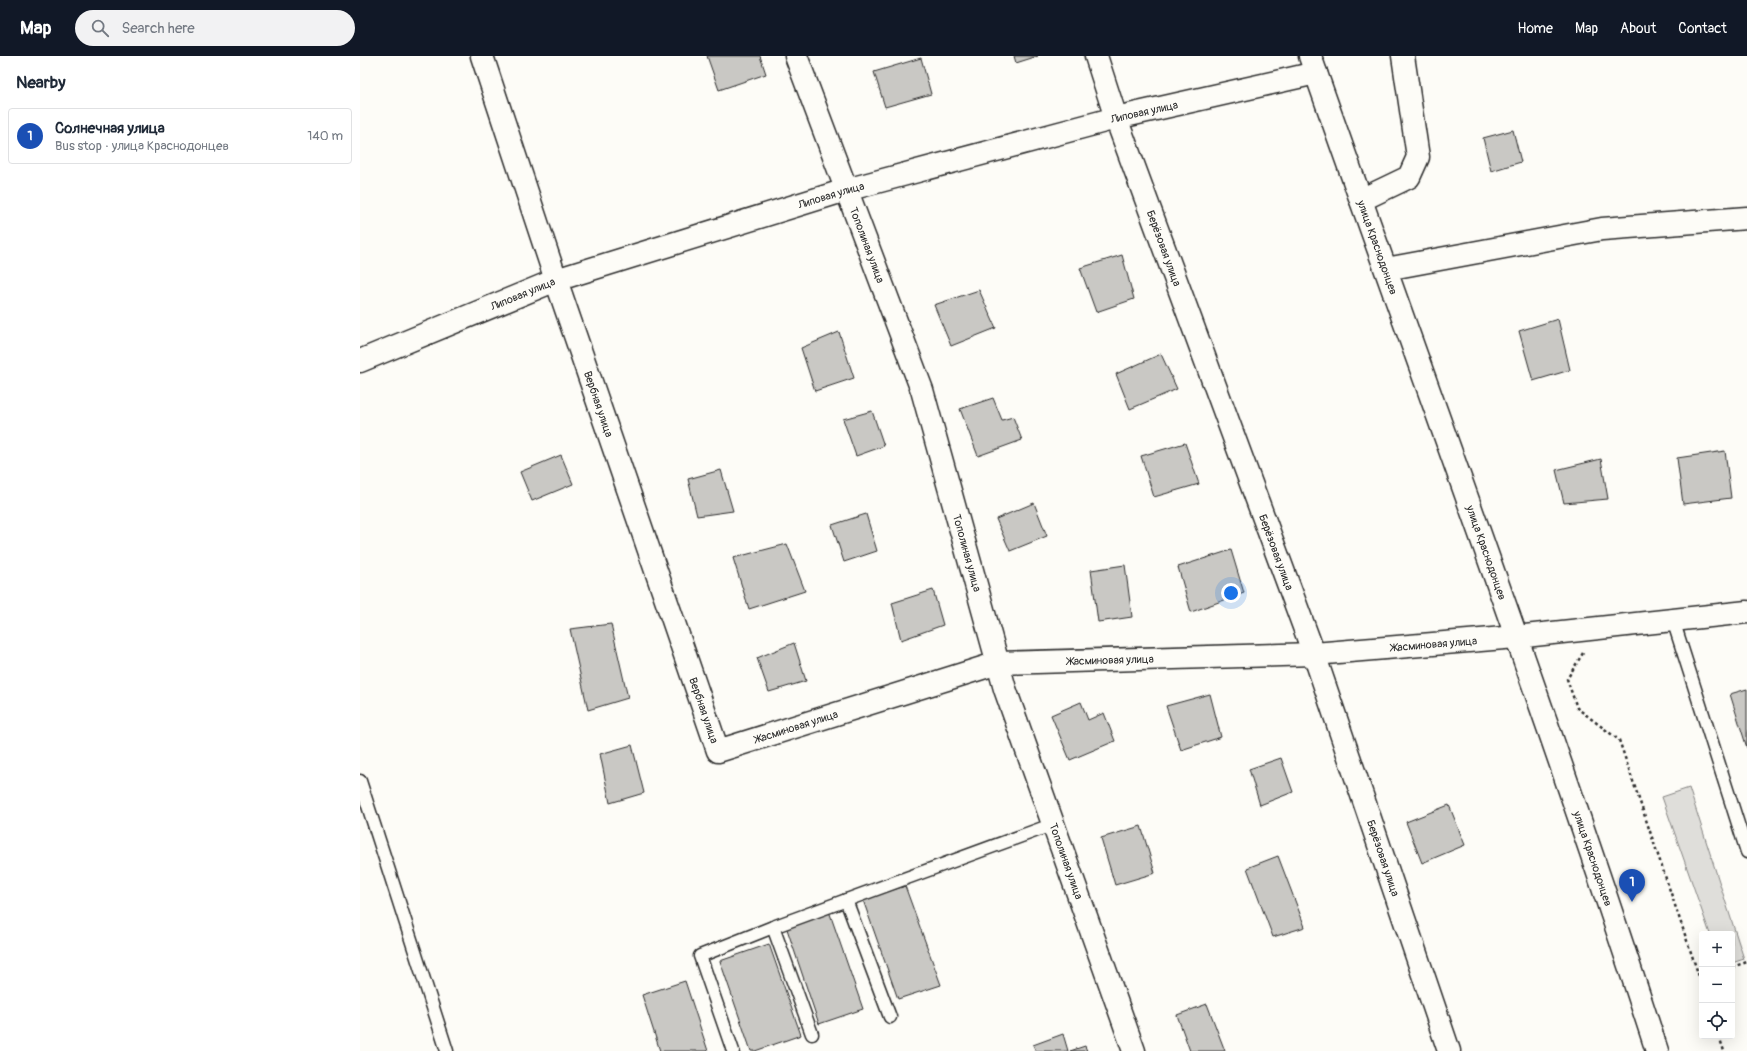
<!DOCTYPE html>
<meta charset="utf-8">
<style>
body{margin:0;font-family:Pangolin,sans-serif;background:#f2f2f3;color:#1f2937}
.controls{position:absolute;right:12px;bottom:12px;display:grid;overflow:hidden;border-radius:4px;box-shadow:0 4px 16px #0002}
.controls button{width:36px;height:36px;display:grid;place-items:center;padding:0;border:0;border-bottom:1px solid #e0e1e3;background:#fff;color:#1f2937;font:20px sans-serif}
.you{position:absolute;left:871px;top:537px;width:14px;height:14px;margin:-10px;border:3px solid #fff;border-radius:50%;background:#1a73e8;box-shadow:0 0 0 6px #1a73e833}
.badge{display:grid;place-items:center;width:26px;height:26px;border-radius:50%;background:#111827;color:#fff;font-size:13px;font-weight:700}
.pin{position:absolute;translate:-50% -33px;filter:drop-shadow(0 1px 2px #0008)}
.pin::after{content:'';position:absolute;top:21px;width:14px;height:12px;background:inherit;clip-path:polygon(0 0,100% 0,50% 100%)}
.list{margin:0;padding:0;list-style:none}
h2{display:flex;justify-content:space-between;align-items:center;height:52px;margin:0;padding:0 16px;font-size:17px}
h2 small{font-size:13px;font-weight:400;color:#747a83}
.list li{display:grid;grid-template-columns:26px 1fr auto;gap:12px;align-items:center;box-sizing:border-box;height:56px;margin:0 8px 8px;padding:0 8px;border:1px solid #e0e1e3;border-radius:4px}
.list b{display:block;font-size:15px;white-space:nowrap}
.list p{margin:0;font-size:13px;white-space:nowrap;color:#747a83}
.list em{font-size:13px;font-style:normal;color:#747a83}
.icon{flex:none;width:22px;height:22px;fill:none;stroke:currentColor;stroke-width:2;stroke-linecap:round;stroke-linejoin:round}
.map{position:relative;flex:none;width:1387px;height:995px;overflow:hidden}
header{display:flex;align-items:center;gap:24px;box-sizing:border-box;height:56px;padding:0 20px;background:#111827;color:#fff}
header strong{font-size:19px}
nav{display:flex;gap:22px;margin-inline-start:auto;font-size:14px}
.search{width:280px;height:36px;background:#f2f2f3;display:flex;align-items:center;gap:10px;box-sizing:border-box;padding:0 14px;border-radius:22px;color:#747a83;font-size:15px}
main{display:flex}
aside{flex:1;background:#fff}
.map>svg:first-child{display:block}
.green{fill:#dfdeda;stroke:#858482}
.building{fill:#c9c8c4;stroke:#2b2b2b}
.lines{fill:none;stroke-linecap:round;stroke-linejoin:round}
.lane-casing{stroke:#2b2b2b;stroke-width:15}
.street-casing{stroke:#2b2b2b;stroke-width:25}
.path{stroke:#2b2b2b;stroke-width:2.5;stroke-dasharray:3 3;stroke-linecap:butt}
.lane{stroke:#fdfcf7;stroke-width:12}
.street{stroke:#fdfcf7;stroke-width:22}
.labels{text-anchor:middle;dominant-baseline:central;stroke-width:3;stroke-linejoin:round;paint-order:stroke}
.street-label{font-size:11px;fill:#2b2b2b;stroke:#fdfcf7}
</style>
<header>
<strong>Map</strong>
<div class="search"><svg class="icon" aria-label="search" viewBox="0 0 24 24"><circle cx="10" cy="10" r="6"/><path d="M15 15l6 6"/></svg>Search here</div>
<nav><a>Home</a><a>Map</a><a>About</a><a>Contact</a></nav>
</header>
<main>
<aside>
<h2>Nearby<small></small></h2>
<ul class="list">
<li><span class="badge" style="background:#1a4fb4">1</span><div><b>Солнечная улица</b><p>Bus stop · улица Краснодонцев</p></div><em>140 m</em></li>
</ul>
</aside>
<div class="map">
<svg width="1387" height="995" viewBox="0 0 1387 995">
<rect width="100%" height="100%" fill="#fdfcf7"/>
<filter id="ink" filterUnits="userSpaceOnUse"><feTurbulence type="fractalNoise" baseFrequency=".025" numOctaves="2"/><feDisplacementMap in="SourceGraphic" scale="8" xChannelSelector="R" yChannelSelector="G"/><feConvolveMatrix kernelMatrix="1 2 1 2 8 2 1 2 1" color-interpolation-filters="sRGB"/></filter>
<g filter="url(#ink)">
<path class="green" d="M1329,732L1384,903L1372,907V878H1350L1302,741Z"/>
<g class="building">
<path d="M347,0H400L406,18L359,34Z"/>
<path d="M654,0H678L656,7Z"/>
<path d="M561,2L571,38L525,51L514,16Z"/>
<path d="M1153,74L1161,106L1131,115L1123,82Z"/>
<path d="M762,199L774,243L736,256L720,212Z"/>
<path d="M619,234L636,272L591,290L574,249Z"/>
<path d="M1198,263L1210,314L1173,325L1159,275Z"/>
<path d="M479,276L494,322L455,335L441,292Z"/>
<path d="M801,298L817,333L770,353L756,318Z"/>
<path d="M633,342L642,364L653,361L662,384L618,400L600,353Z"/>
<path d="M512,355L524,390L496,400L483,363Z"/>
<path d="M825,387L839,428L794,441L781,400Z"/>
<path d="M1365,395L1371,442L1323,448L1317,402Z"/>
<path d="M201,399L213,428L172,445L160,416Z"/>
<path d="M1241,403L1248,443L1204,447L1196,414Z"/>
<path d="M361,414L373,455L337,460L328,423Z"/>
<path d="M674,447L687,480L650,495L636,463Z"/>
<path d="M506,458L517,495L484,506L472,469Z"/>
<path d="M427,488L445,535L389,553L373,502Z"/>
<path d="M871,494L884,537L831,556L818,511Z"/>
<path d="M765,509L772,561L738,566L731,514Z"/>
<path d="M573,534L583,569L541,584L532,547Z"/>
<path d="M251,568L268,642L228,654L210,573Z"/>
<path d="M434,587L446,625L409,636L397,602Z"/>
<path d="M1387,633V692L1370,638Z"/>
<path d="M850,638L861,681L821,694L806,650Z"/>
<path d="M721,646L728,664L744,657L755,685L710,704L691,659Z"/>
<path d="M272,689L284,737L250,747L240,698Z"/>
<path d="M921,702L933,736L900,749L889,713Z"/>
<path d="M1089,749L1105,789L1062,807L1046,766Z"/>
<path d="M781,770L795,817L755,829L741,782Z"/>
<path d="M918,800L945,871L913,881L887,812Z"/>
<path d="M545,830L581,929L538,943L503,844Z"/>
<path d="M469,855L503,953L459,968L426,870Z"/>
<path d="M409,888L441,979L395,995H391L360,905Z"/>
<path d="M325,925L348,995H300L282,939Z"/>
<path d="M847,948L865,995H830L817,959Z"/>
<path d="M703,978L708,995H676L673,989Z"/>
<path d="M725,990L727,995H710Z"/>
</g>
<g class="lines">
<defs>
<g id="lane">
<path d="M1313,564L1387,796"/>
<path d="M0,725L87,995"/>
<path d="M486,844L530,961"/>
<path d="M413,871L452,978"/>
<path d="M373,995L340,900L413,871L694,768"/>
</g>
<g id="street">
<path id="s1" d="M122,0L196,224L358,695L638,607L954,598L1156,581L1387,556"/>
<path id="s2" d="M436,0L562,334L645,633L774,995"/>
<path id="s3" d="M736,0L756,62L954,598L1089,995"/>
<path id="s4" d="M950,0C1066,331 1189,661 1297,995"/>
<path d="M1001,144L1049,121L1058,101L1043,0"/>
<path d="M1026,213L1242,173L1387,162"/>
<path id="s5" d="M0,305L196,224L486,134L756,62L956,17"/>
</g>
</defs>
<use href="#lane" class="lane-casing"/>
<use href="#street" class="street-casing"/>
<g class="path">
<path d="M1223,597L1207,623L1217,652L1259,684L1342,929"/>
<path d="M1372,911L1387,906"/>
<path d="M1359,980L1364,995"/>
</g>
<use href="#lane" class="lane"/>
<use href="#street" class="street"/>
</g>
</g>
<g class="labels">
<g class="street-label">
<text stroke="none"><textPath href="#s5" startOffset="824">Липовая улица</textPath></text>
<text stroke="none"><textPath href="#s5" startOffset="500">Липовая улица</textPath></text>
<text stroke="none"><textPath href="#s2" startOffset="202">Тополиная улица</textPath></text>
<text stroke="none"><textPath href="#s4" startOffset="203">улица Краснодонцев</textPath></text>
<text stroke="none"><textPath href="#s3" startOffset="204">Берёзовая улица</textPath></text>
<text stroke="none"><textPath href="#s5" startOffset="176">Липовая улица</textPath></text>
<text stroke="none"><textPath href="#s1" startOffset="367">Вербная улица</textPath></text>
<text stroke="none"><textPath href="#s3" startOffset="528">Берёзовая улица</textPath></text>
<text stroke="none"><textPath href="#s4" startOffset="527">улица Краснодонцев</textPath></text>
<text stroke="none"><textPath href="#s2" startOffset="526">Тополиная улица</textPath></text>
<text stroke="none"><textPath href="#s1" startOffset="1464">Жасминовая улица</textPath></text>
<text stroke="none"><textPath href="#s1" startOffset="1140">Жасминовая улица</textPath></text>
<text stroke="none"><textPath href="#s1" startOffset="691">Вербная улица</textPath></text>
<text stroke="none"><textPath href="#s1" startOffset="816">Жасминовая улица</textPath></text>
<text stroke="none"><textPath href="#s3" startOffset="852">Берёзовая улица</textPath></text>
<text stroke="none"><textPath href="#s4" startOffset="851">улица Краснодонцев</textPath></text>
<text stroke="none"><textPath href="#s2" startOffset="850">Тополиная улица</textPath></text>
</g>
</g>
</svg>
<div class="controls">
<button>+</button>
<button>−</button>
<button><svg class="icon" aria-label="locate" viewBox="0 0 24 24"><circle cx="12" cy="12" r="6"/><path d="M12 2v4M12 18v4M2 12h4M18 12h4"/></svg></button>
</div>
<div class="you"></div>
<div class="pin badge" style="left:1272px;top:846px;background:#1a4fb4">1</div>
</div>
</main>
